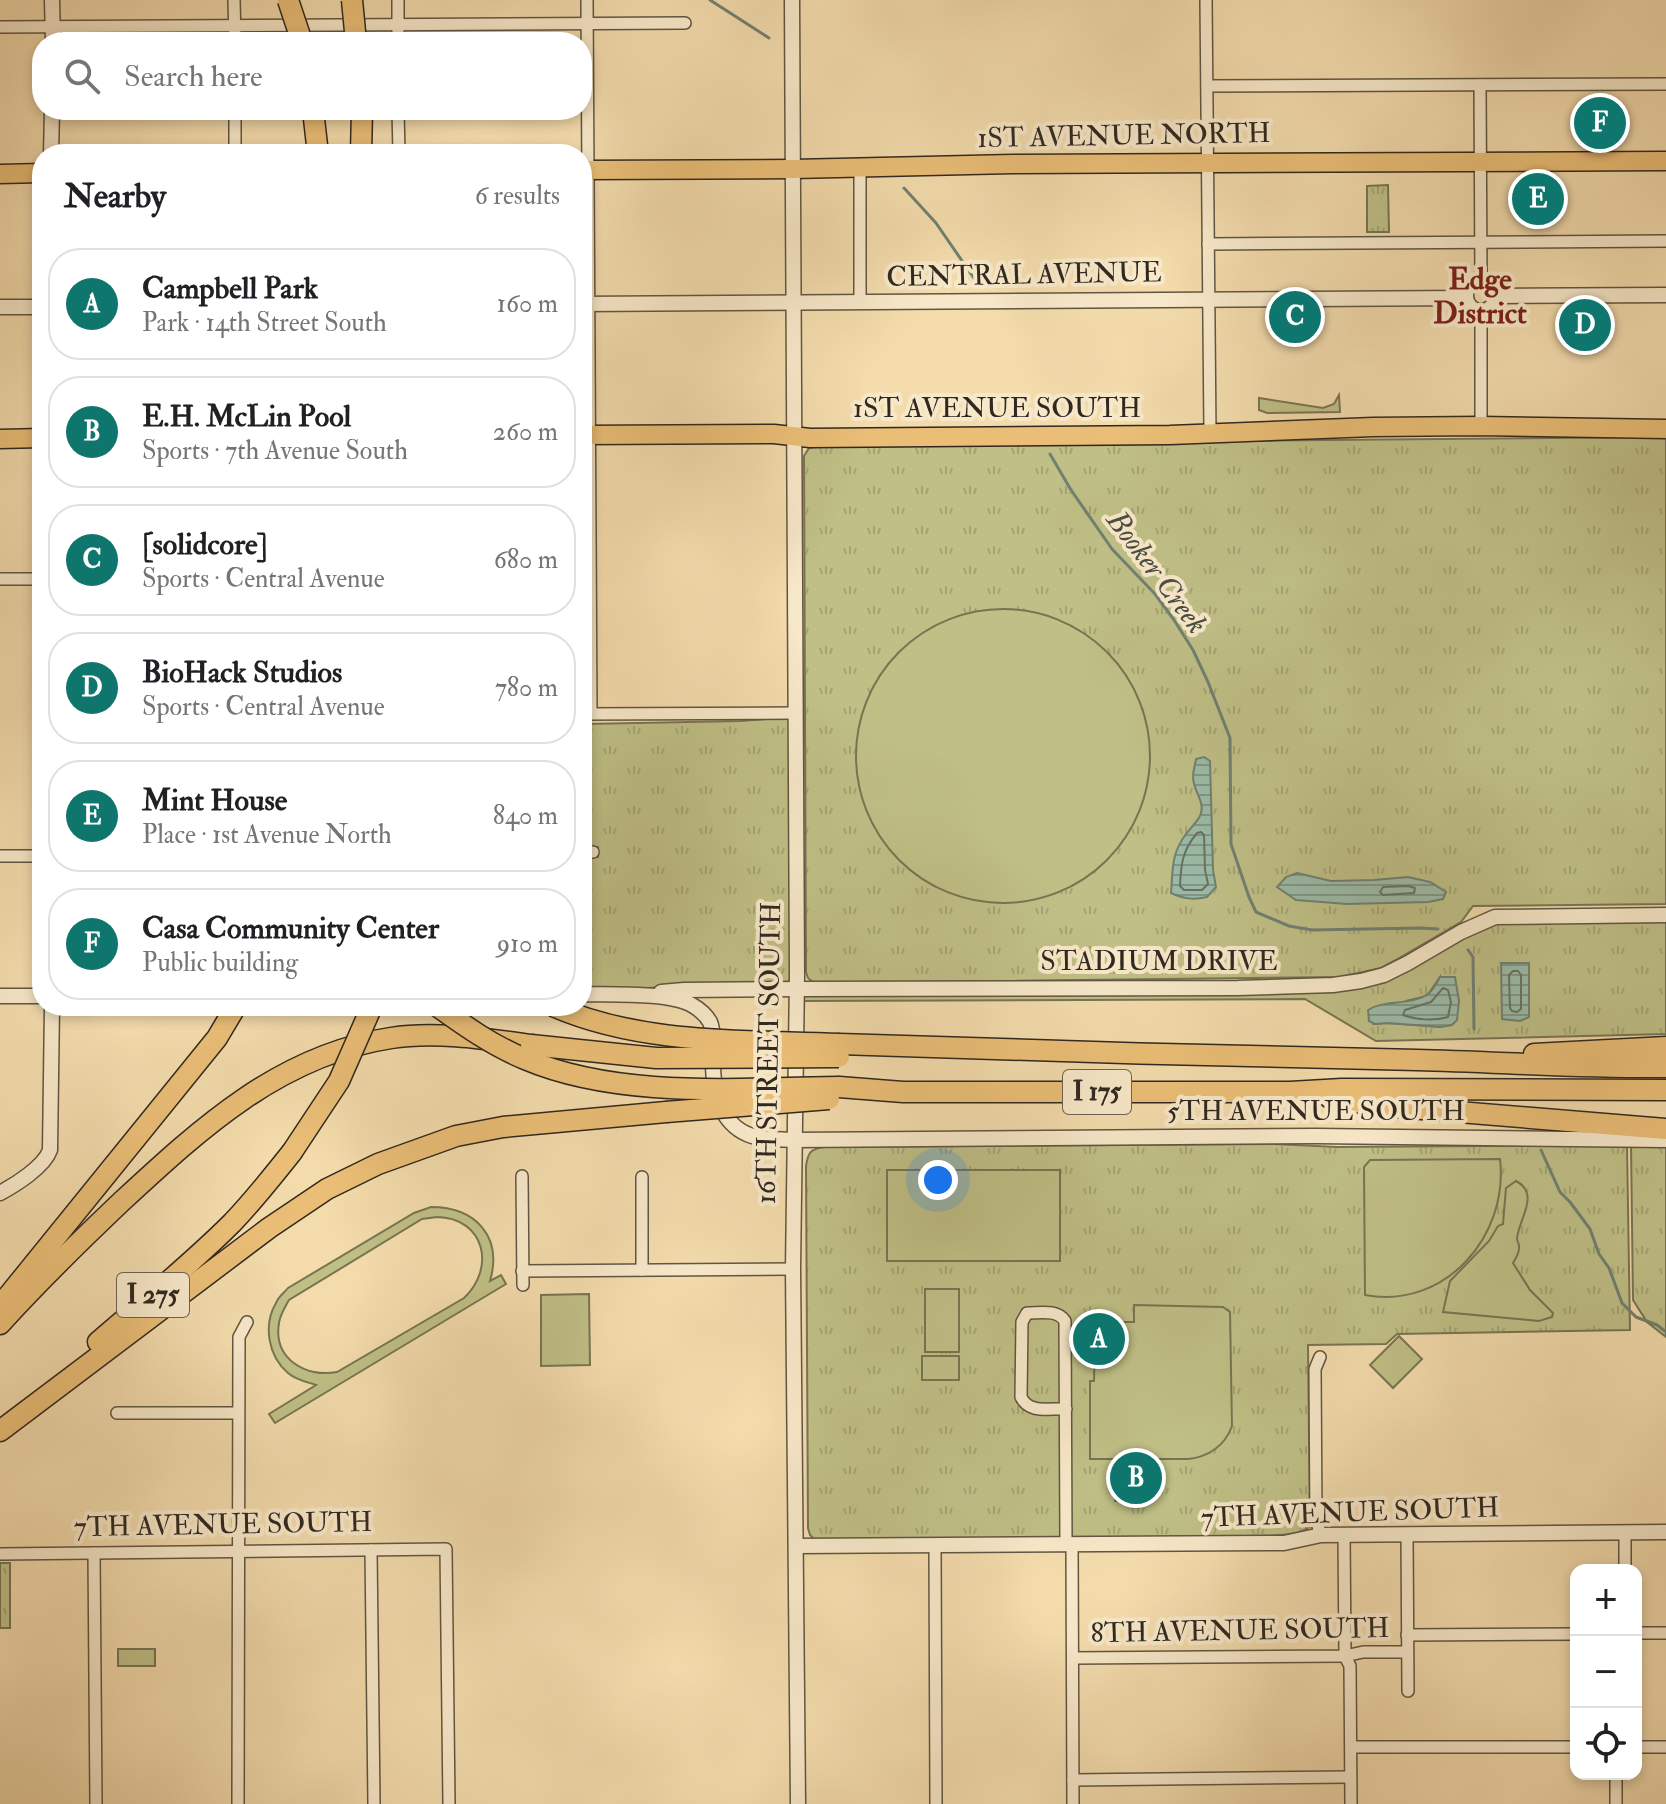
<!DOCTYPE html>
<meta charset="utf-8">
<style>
body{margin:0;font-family:"IM FELL Double Pica",serif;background:#f6f6f6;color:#202124}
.controls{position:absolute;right:24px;bottom:24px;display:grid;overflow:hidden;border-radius:16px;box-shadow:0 4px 12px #0003}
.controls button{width:72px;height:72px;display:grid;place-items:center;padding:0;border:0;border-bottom:2px solid #e0e0e0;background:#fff;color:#202124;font:40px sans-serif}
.you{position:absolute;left:938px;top:1180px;width:28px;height:28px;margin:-20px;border:6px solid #fff;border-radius:50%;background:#1a73e8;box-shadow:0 0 0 12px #1a73e833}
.badge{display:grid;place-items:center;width:52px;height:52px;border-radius:50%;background:#0f766e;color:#fff;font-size:26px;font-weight:700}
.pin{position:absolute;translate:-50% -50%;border:4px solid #fff;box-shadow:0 2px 8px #0006}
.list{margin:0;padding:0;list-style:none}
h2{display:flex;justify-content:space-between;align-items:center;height:104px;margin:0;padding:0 32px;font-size:34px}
h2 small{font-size:26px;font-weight:400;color:#757577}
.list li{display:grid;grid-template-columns:52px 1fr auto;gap:24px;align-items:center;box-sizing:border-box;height:112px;margin:0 16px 16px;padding:0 16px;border:2px solid #e0e0e0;border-radius:32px}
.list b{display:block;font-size:30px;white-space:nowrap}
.list p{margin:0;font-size:26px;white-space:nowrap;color:#757577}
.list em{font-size:26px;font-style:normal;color:#757577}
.icon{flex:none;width:44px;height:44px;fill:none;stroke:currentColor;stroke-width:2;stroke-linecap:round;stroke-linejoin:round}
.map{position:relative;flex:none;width:1666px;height:1804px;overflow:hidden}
.search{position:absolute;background:#fff;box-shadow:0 4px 12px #0003;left:32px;top:32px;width:560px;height:88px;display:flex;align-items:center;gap:20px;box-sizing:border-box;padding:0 28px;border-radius:32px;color:#757577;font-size:30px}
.panel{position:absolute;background:#fff;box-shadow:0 4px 12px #0003;left:32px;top:144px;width:560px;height:872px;border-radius:32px}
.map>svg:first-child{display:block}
.grass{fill:url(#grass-tufts);stroke:#787452;stroke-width:2;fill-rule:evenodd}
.garden{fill:#bfbf86;stroke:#787452;stroke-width:2;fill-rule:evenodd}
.water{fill:url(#water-rules);stroke:#708071;stroke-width:2}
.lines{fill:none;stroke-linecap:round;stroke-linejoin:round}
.shore{stroke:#667264;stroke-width:2}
.stream{stroke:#708071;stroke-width:3}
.minor-casing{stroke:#615542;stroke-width:14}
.tertiary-casing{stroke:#615542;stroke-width:17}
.primary-casing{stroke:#30281f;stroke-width:21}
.motorway-casing{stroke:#30281f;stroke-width:23}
.minor{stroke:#f7e8c9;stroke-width:11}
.tertiary{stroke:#f7e8c9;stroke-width:14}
.primary{stroke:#eabe76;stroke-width:18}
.motorway{stroke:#eabe76;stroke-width:20}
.motorway-bridge-casing{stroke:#30281f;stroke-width:23;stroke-linecap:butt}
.motorway-bridge{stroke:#eabe76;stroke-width:20}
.labels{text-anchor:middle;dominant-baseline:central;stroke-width:8;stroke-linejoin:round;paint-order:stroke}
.shield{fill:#f7e8c9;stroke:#6c6252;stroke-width:2}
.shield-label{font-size:26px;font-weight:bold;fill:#30281f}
.street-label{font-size:28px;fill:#30281f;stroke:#f7e8c9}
.neighbourhood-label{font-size:30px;font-weight:bold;fill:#7a1f14;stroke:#f7e8c9}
.water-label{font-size:30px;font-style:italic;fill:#4b4d41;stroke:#f7e8c9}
</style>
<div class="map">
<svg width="1666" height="1804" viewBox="0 0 1666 1804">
<defs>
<pattern id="grass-tufts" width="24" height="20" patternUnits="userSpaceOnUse" patternTransform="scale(2)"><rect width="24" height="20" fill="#bfbf86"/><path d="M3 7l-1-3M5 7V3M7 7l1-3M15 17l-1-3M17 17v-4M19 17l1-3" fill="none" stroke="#a4a473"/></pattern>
<pattern id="water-rules" width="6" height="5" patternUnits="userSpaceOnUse" patternTransform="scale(2)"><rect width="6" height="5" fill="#9bbba8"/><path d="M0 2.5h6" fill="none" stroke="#7f9888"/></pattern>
</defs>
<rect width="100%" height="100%" fill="#f3dbac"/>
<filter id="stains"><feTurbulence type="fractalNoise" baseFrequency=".0025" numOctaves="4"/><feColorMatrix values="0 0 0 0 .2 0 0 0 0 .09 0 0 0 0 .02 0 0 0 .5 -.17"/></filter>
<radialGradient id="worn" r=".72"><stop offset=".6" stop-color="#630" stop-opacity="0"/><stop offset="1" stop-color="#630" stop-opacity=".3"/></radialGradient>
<g class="grass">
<path d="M1388,185L1389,232H1367V186Z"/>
<path d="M1666,437V904L1473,906L1461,922L1394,961L1381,968L1340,977L814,983L808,978L806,972L804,456L809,448L830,445L1167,444L1225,441Z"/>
<path d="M767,719H791L793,983L684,985L637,989H585V857H598V847H585V724L740,721Z"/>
<path d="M1666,920V1034L1376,1041L1305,999L802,1001V994L1334,990L1496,923ZM1501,963L1529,964V1017ZM1440,977L1441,1027L1387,1023L1375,1024L1406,1001L1427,996Z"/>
<path d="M1274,1144L1337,1147L1627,1145L1630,1330L1397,1334L1386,1344L1308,1345L1310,1527C1297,1535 1282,1535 1267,1536L815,1540L810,1535L808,1528L806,1166C808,1153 810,1149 824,1147Z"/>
<path d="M1631,1145H1666V1337L1647,1322L1633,1300Z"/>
<rect x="0" y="1563" width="10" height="65"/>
</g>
<g class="garden">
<path d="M1339,395L1340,412L1267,413L1259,410V398L1323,408L1334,404Z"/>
<circle cx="1003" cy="756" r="147"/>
<path d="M1500,1159C1509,1236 1445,1310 1365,1295L1364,1167L1370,1160Z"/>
<rect x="887" y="1170" width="173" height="91"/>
<path d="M1516,1181C1541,1194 1518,1220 1517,1239C1517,1241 1519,1243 1519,1246C1520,1253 1516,1257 1513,1263L1530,1290L1553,1313L1552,1317L1539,1321L1443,1312L1450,1281L1489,1241L1498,1226L1503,1224L1506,1188Z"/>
<path d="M431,1207C475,1207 503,1236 490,1281L501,1275L506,1284L275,1423L269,1414L316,1385C307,1382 296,1380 288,1373C268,1356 263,1325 276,1303C278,1297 284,1293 288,1288L414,1213ZM437,1217C485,1218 496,1268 464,1298L337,1372C306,1378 273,1359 279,1323C280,1315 285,1307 289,1300L422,1219Z"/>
<rect x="925" y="1289" width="34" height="63"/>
<path d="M589,1294L590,1365L541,1366V1295Z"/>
<path d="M1134,1305L1223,1307L1230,1312L1232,1426C1225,1446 1208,1457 1188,1459H1090V1381H1094L1095,1337L1110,1322H1134Z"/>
<path d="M1399,1336L1422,1359L1393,1388L1370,1365Z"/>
<rect x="922" y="1356" width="37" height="24"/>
<rect x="118" y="1649" width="37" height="17"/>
</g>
<g class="water">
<path d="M1204,757L1210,761L1213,870L1216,887L1207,897C1194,900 1184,899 1171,893C1173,869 1171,854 1186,834C1191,827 1199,821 1201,813C1204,802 1196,794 1194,783C1191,776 1195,766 1196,759Z"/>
<path d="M1297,873L1331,881L1374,880L1408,877L1430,882L1446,892L1443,899L1428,902L1347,904L1296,900L1277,887L1286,877Z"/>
<path d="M1501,963H1529V1017L1520,1021L1502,1019Z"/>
<path d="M1440,977H1455L1459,1001L1457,1020L1452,1025L1441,1027L1387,1023L1375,1024L1369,1021L1368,1010C1385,999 1411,1006 1428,994C1433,990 1437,983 1440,977Z"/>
<path d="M1116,1469H1156V1487H1136L1138,1501H1115Z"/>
</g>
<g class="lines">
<g class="shore">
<path d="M1197,833L1201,832L1204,835L1205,870L1208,884L1202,890H1184L1180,886C1181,864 1182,851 1197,833Z"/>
<path d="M1408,886L1415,888L1414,893L1383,895L1380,892L1383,887Z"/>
<path d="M1513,971H1518L1521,975V1009L1517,1012L1512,1011L1510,1008L1509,975Z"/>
<path d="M1443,988L1448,990L1451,1002L1448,1017C1435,1021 1416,1020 1403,1015L1405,1010L1431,1002Z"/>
</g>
<g class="stream">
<path d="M710,0L769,38"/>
<path d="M904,188L936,223L978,284"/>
<path d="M1050,454L1071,490L1112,549L1155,594L1174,620L1193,650L1208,682L1230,738L1231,844L1249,897L1256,912L1289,926L1312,930L1421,928L1438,929"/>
<path d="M1468,950L1473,957L1474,1029"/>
<path d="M1541,1150L1560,1192L1570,1202L1590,1229L1599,1254L1609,1268L1622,1303L1636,1317L1657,1325L1666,1332"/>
</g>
<defs>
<g id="minor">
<path d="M234,0L235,42"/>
<path d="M398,0V42"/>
<path d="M587,0L591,714"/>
<path d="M1206,0L1210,433"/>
<path d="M0,27L685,23"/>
<path d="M1480,85L1481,281"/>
<path d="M1207,86L1666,84"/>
<path d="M235,110V154"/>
<path d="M398,110L399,154"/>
<path d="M860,167V302"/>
<path d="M1208,244L1666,241"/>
<path d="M1481,311V426"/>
<path d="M0,579H42"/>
<path d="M582,714L796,713"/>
<path d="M582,852H593"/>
<path d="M0,856H42"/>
<path d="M522,1176L523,1285"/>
<path d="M642,1177V1270"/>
<path d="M522,1271L793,1269"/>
<path d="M1320,1357L1315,1369L1316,1520L1321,1535"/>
<path d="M1066,1409C1049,1408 1029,1414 1021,1397L1022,1322L1027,1313C1040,1313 1057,1309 1065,1321L1066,1544"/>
<path d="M117,1413H238"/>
<path d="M1344,1535L1345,1656L1350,1666L1351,1804"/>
<path d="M1407,1535L1408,1691"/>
<path d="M1072,1544L1073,1804"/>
<path d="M935,1545L936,1804"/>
<path d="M371,1550L374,1804"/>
<path d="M94,1553L96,1804"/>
<path d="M0,1554L446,1549L449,1804"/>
<path d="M1625,1570V1533"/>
<path d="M1636,1633H1666"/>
<path d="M1407,1635L1576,1634"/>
<path d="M1073,1658L1345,1656L1363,1652H1407"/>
<path d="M1352,1747H1576"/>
<path d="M1636,1747H1666"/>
<path d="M1616,1774V1804"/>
<path d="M1073,1780L1350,1777"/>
<path d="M238,1804L239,1337L247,1322"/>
</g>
<g id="tertiary">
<path d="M52,0L53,42"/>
<path d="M792,0L797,976L793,1269L798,1804"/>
<path d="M51,154L52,110"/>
<circle cx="1481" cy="296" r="15"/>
<path d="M1496,296L1666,295"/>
<path d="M582,304L1466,298"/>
<path d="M0,307H42"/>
<path d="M661,992L684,990L797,989L1238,988L1333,985L1361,981L1384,975L1408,963L1461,932L1495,917L1666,915"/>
<path d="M582,994C610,995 669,992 692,1005C699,1009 706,1015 710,1022C714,1031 713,1043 713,1053C712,1084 716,1124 752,1136C765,1140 781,1139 795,1140L1316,1136L1666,1140"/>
<path d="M0,996H42"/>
<path d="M0,1193C15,1185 44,1167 50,1150L52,1006"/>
<path d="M796,1546L1268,1543H1284L1321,1535L1666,1532"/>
</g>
<g id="primary">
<path d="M582,170L793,169L1013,164L1666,161"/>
<path d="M0,174L42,173"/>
<path d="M582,435L774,434L810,438L1170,435L1373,427L1481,426L1666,429"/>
<path d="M0,439L42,438"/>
</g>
<g id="motorway">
<path d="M313,110L318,154"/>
<path d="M361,154L362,110"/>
<path d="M839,1044C1032,1051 1224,1056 1417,1060C1500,1062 1583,1068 1666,1067"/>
<path d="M1534,1054L1666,1047"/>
<path d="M839,1087L903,1092H1290L1342,1089L1666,1090"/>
<path d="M1330,1098L1373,1105L1666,1129"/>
<path d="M0,1306L217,1038L236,1006"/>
<path d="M0,1324C38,1282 79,1242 120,1203C200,1129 279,1055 391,1038C435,1031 487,1039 531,1045"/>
<path d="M98,1342C143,1303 190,1265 232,1223C254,1200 273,1176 292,1152"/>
<path d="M0,1431L269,1228L327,1189L378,1164L456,1136L503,1127L666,1112"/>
</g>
</defs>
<use href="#minor" class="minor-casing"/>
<use href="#tertiary" class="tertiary-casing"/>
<use href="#primary" class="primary-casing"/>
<use href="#motorway" class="motorway-casing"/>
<use href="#minor" class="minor"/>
<use href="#tertiary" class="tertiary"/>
<use href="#primary" class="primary"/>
<use href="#motorway" class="motorway"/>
<defs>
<g id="motorway-bridge">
<path d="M288,0L302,42"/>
<path d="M352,0L356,42"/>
<path d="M437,1006C465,1026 493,1046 525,1059C619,1099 739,1088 839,1087"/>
<path d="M553,1006C642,1045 745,1040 839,1044"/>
<path d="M531,1045L656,1058L839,1057"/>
<path d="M666,1112L829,1099"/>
<path d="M292,1152L339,1081L372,1006"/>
</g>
</defs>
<use href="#motorway-bridge" class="motorway-bridge-casing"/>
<use href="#motorway-bridge" class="motorway-bridge"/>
</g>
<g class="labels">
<g class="shield">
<rect x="1063" y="1070" width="68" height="44" rx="6"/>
<rect x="117" y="1273" width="72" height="44" rx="6"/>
</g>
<g class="shield-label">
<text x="1097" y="1092">I 175</text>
<text x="153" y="1295">I 275</text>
</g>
<g class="street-label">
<text transform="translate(1124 136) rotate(-1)">1ST AVENUE NORTH</text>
<text transform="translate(1024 275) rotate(-1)">CENTRAL AVENUE</text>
<text x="997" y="408">1ST AVENUE SOUTH</text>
<text x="1159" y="961">STADIUM DRIVE</text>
<text transform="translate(769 1053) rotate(-89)">16TH STREET SOUTH</text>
<text x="1316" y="1111">5TH AVENUE SOUTH</text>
<text transform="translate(1350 1513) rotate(-2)">7TH AVENUE SOUTH</text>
<text transform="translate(223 1525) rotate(-1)">7TH AVENUE SOUTH</text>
<text transform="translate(1240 1631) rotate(-1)">8TH AVENUE SOUTH</text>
</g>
<g class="neighbourhood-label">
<text x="1480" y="279">Edge<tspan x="1480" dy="34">District</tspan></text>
</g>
<g class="water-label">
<text transform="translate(1157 572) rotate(53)">Booker Creek</text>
</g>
</g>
<rect width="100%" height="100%" filter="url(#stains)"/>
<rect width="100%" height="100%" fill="url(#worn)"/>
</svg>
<div class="controls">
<button>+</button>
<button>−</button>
<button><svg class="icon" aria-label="locate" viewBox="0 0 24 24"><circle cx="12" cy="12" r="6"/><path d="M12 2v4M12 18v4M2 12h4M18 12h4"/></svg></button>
</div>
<div class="you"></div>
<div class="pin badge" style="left:1099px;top:1339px">A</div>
<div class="pin badge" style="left:1136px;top:1478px">B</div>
<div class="pin badge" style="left:1295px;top:317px">C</div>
<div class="pin badge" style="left:1585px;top:325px">D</div>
<div class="pin badge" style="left:1538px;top:199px">E</div>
<div class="pin badge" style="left:1600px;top:123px">F</div>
<div class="search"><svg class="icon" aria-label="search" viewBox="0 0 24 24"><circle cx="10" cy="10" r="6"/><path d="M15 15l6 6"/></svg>Search here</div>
<section class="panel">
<h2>Nearby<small>6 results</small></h2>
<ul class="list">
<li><span class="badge">A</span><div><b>Campbell Park</b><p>Park · 14th Street South</p></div><em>160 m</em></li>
<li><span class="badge">B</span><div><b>E.H. McLin Pool</b><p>Sports · 7th Avenue South</p></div><em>260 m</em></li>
<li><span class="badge">C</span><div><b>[solidcore]</b><p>Sports · Central Avenue</p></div><em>680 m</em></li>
<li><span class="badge">D</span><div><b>BioHack Studios</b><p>Sports · Central Avenue</p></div><em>780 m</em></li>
<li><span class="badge">E</span><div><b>Mint House</b><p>Place · 1st Avenue North</p></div><em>840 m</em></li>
<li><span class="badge">F</span><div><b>Casa Community Center</b><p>Public building</p></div><em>910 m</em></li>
</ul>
</section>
</div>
